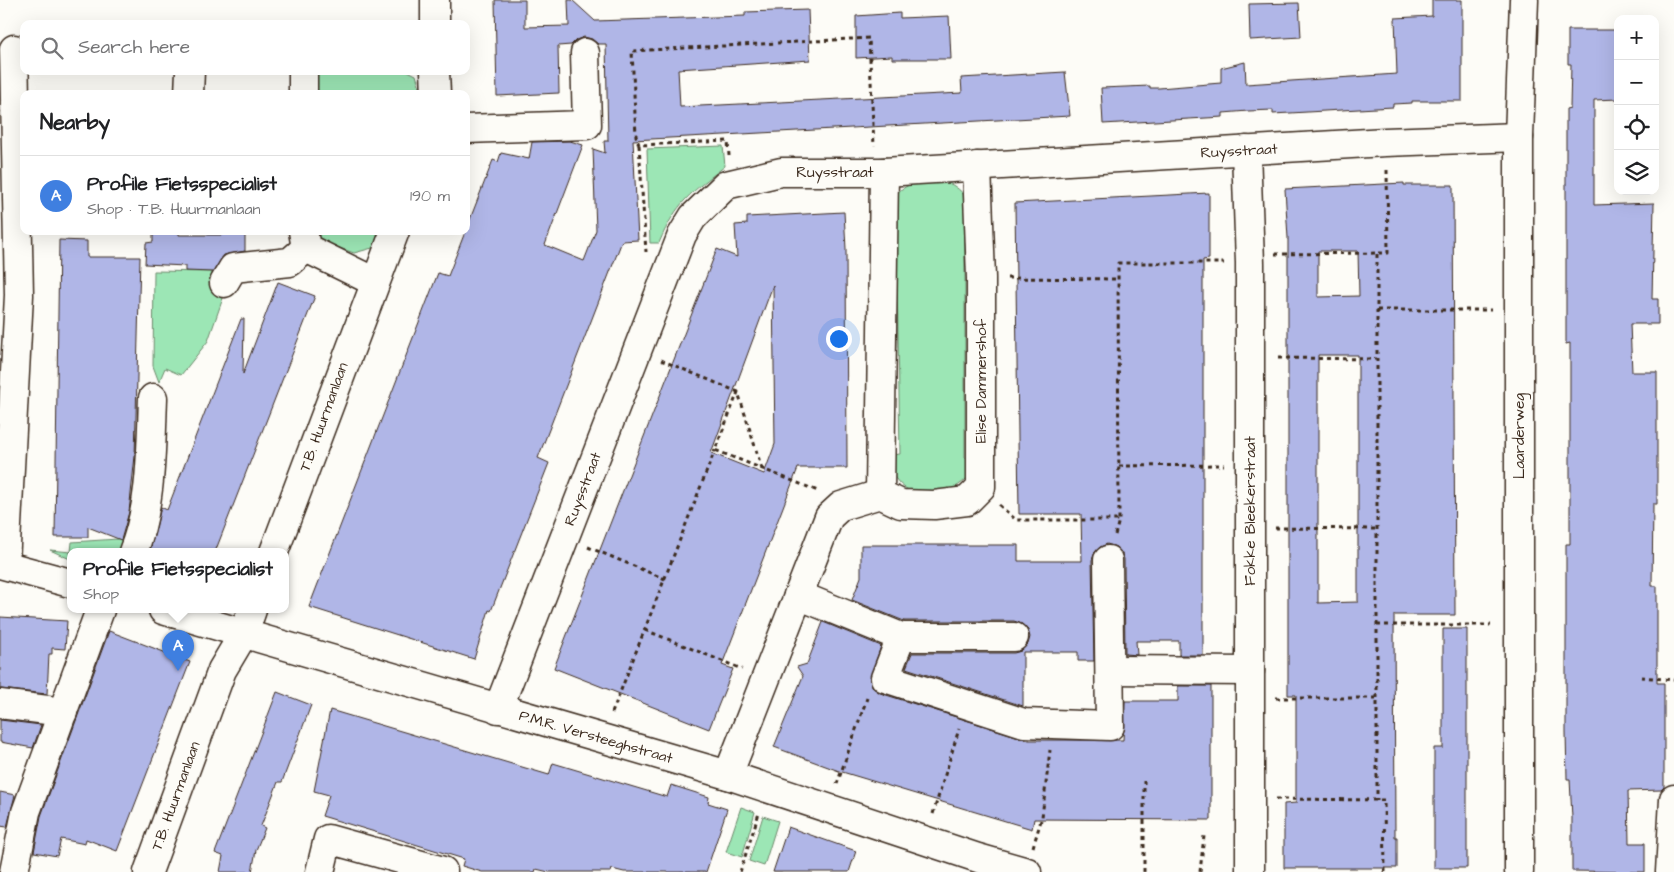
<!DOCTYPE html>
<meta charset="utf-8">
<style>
body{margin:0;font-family:"Architects Daughter",sans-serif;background:#f2f2f2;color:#202124}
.controls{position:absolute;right:15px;top:15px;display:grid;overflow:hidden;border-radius:10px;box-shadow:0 5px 20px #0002}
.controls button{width:45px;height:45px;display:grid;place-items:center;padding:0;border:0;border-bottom:1px solid #e0e0e0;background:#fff;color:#202124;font:25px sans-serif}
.you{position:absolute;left:838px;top:338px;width:18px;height:18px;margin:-12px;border:4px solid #fff;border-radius:50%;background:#1a73e8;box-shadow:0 0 0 8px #1a73e833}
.badge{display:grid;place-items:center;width:32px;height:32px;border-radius:50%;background:#2563eb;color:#fff;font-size:16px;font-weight:700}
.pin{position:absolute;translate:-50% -41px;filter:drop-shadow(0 1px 2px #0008)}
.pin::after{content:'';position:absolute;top:26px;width:18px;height:15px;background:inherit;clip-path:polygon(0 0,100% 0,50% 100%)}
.popup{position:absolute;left:67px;top:548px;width:222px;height:65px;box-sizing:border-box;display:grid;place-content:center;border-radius:10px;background:#fff;filter:drop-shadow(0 1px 4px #0005);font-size:16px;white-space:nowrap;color:#757577}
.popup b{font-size:19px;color:#202124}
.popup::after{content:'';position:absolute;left:50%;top:100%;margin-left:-10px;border:10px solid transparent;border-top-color:#fff}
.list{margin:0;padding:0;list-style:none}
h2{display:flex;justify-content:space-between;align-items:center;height:65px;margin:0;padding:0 20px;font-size:21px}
h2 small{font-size:16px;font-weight:400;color:#757577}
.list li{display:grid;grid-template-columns:32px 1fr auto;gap:15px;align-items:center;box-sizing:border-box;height:80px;padding:0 20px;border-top:1px solid #e0e0e0}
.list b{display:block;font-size:19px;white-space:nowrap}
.list p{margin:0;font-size:16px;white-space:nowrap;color:#757577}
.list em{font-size:16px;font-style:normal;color:#757577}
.icon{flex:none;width:28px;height:28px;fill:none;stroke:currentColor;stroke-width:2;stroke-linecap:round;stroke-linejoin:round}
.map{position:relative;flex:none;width:1674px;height:872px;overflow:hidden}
.search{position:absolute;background:#fff;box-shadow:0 5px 20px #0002;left:20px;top:20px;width:450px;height:55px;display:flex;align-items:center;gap:12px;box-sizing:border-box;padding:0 18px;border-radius:10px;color:#757577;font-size:19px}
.panel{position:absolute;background:#fff;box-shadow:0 5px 20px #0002;left:20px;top:90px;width:450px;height:145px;border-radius:10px}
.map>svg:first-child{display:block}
.green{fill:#9ce6b5;stroke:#6c886a}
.building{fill:#b0b6e7;stroke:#3b2a1e;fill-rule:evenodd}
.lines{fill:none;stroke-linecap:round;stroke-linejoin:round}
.minor-casing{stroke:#3b2a1e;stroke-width:31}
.path{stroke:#3b2a1e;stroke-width:3;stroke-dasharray:4 4;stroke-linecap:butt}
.minor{stroke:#fdfcf7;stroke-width:28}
.labels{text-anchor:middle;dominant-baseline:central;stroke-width:4;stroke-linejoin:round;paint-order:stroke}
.street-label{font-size:15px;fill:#3b2a1e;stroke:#fdfcf7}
</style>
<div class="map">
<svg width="1674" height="872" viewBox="0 0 1674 872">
<rect width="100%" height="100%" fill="#fdfcf7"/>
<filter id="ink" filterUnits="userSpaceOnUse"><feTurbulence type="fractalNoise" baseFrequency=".02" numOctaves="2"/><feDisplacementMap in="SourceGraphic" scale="10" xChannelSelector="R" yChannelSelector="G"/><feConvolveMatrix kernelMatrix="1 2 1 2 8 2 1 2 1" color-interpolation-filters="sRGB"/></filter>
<g filter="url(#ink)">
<g class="green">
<path d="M315,71H408L416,75L422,94H316Z"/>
<path d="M723,146L725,166C691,193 677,201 659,243H650L647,149Z"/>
<path d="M918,180C946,179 956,182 973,206L965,211V458L974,457C972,464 971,474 966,479C948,498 906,502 893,474C891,469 891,460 891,455L900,454L896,218L889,208L900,190Z"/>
<path d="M314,231H383L376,247L354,253L320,241Z"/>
<path d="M154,271L212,272V292L223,298L208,341L181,375L165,368L159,382L153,366Z"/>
<path d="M118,539L130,543L126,552H70V559L50,550L71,552L72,542Z"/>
<path d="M741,807L755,812L742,857L726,852Z"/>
<path d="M763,816L778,821L764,866L749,861Z"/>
</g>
<g class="building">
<path d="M495,0H525V27L569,26L568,0H572L595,21L745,16V12L808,10L810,60L678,69L680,107L962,93L961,78L1065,72L1070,116L633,140L638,240L622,241L593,316L538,458L549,463L491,611L489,610L474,659L309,607L438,273L448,276L493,160L498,162L501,153L529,159L532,142L570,141L583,145L545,245L584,261L596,230L593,149L605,153L604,141H608L606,44H598L592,39L584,37L576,40L571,45L558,46L559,93L497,96Z"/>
<path d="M1432,0H1462V101H1412V103L1393,104V107L1273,114V110L1248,111L1223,113V117L1103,124L1101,88L1150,86V88H1159L1221,83V68L1245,62L1246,84L1397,74L1395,18L1432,16Z"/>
<path d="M1299,3L1301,37L1250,40L1249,4Z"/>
<path d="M900,13V18L949,16L951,59H892V56L856,58V16Z"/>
<path d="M1568,30H1618V99L1594,100V205L1654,203L1652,299H1658V324H1630L1632,372H1657V504H1653L1652,586H1657V683H1664V787L1661,790L1628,791L1629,843H1645V872L1572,871V818L1570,779H1567L1566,732V544H1570V343L1566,344V109L1570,108L1571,64H1568Z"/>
<path d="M1404,183V185H1453L1455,615H1394L1395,837H1397V868H1284V804L1296,803V695H1288V238L1285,189ZM1318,251H1358L1359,296L1318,297ZM1318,355H1358V602L1318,603Z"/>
<path d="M1209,193V259L1203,260V655H1179V641H1136L1137,655L1125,654L1124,559L1121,552L1116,547L1107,544L1100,547L1095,552L1092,560L1094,661H1078V652H1023V706L906,668L912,653H1014L1021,651L1028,644L1030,637L1028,630L1022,624L1014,621H904L852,600L861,577V545H1018V561H1082L1081,514H1019L1015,203Z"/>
<path d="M844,212L846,249L847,468H798L722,665L733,669L709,729L554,668L717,249L737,257L735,225L747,224V217ZM773,285L775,444L764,474L711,453Z"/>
<path d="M153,231H179V235H222V231H245V251L224,255L213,272L185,271V266L145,264L146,243L153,242Z"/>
<path d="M59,240L87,241V257H140L135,456L129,512L121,540L88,527V537H55Z"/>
<path d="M278,282L315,296L215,552L150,551L161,507L167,510L241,319H244L243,374Z"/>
<path d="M0,617L67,621L65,649L52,648V654H49L47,694L0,689Z"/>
<path d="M823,622L881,646L870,680L873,688L880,693L1029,740H1123L1125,701H1178V686H1211V820L1034,819L1032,829L839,771L774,747L803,676L797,667L807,664Z"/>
<path d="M1443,629H1467V868H1434V748H1443Z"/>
<path d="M109,631L190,662L117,851L86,839L85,844L61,839L57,856L34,852L41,816Z"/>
<path d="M277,692L311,705L282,782H278L261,826L265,828L256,850L252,872H220L223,856L215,853Z"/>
<path d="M330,710L549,775L553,763L667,797L671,785L709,797L708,803L727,809L706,872H624L612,869L611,872H549L536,869L535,872H482L462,866L464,859L322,816L329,795L314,791Z"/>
<path d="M0,720L41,725L33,748L0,742Z"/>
<path d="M0,792L15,795L7,827L0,826Z"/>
<path d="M788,827L856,851L849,872H773Z"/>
</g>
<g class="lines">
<defs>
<g id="minor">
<path d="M435,24V0"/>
<path d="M435,71L436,94"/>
<path d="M189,94L190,71"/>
<path d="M303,94V71"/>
<path d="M466,129L587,125L585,53"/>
<path d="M1246,150L1250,263V872"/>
<path d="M303,231L306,248L375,282"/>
<path d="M224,283L233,268L290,262L306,248"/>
<path d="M880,494L884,172"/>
<path d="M133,552C152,504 151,449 153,398"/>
<path d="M274,552L395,231"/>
<path d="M0,564L70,583"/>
<path d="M5,564L19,295L14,49"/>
<path d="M798,595L901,637"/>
<path d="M163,610L728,775L978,858L1027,872"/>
<path d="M1014,637H901L885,678L1024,723L1110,726L1108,560"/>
<path d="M1110,670L1250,671"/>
<path d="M0,704L63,712"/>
<path d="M498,709L682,235L693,217L726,185L781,172H884L1385,142L1519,137"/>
<path d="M728,775L829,517L841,506L880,494L901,504L934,505L967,501L981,487V278L977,166"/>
<path d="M14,872L26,812L100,610"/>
<path d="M148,872L222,670L244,633L252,610"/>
<path d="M320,872L328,839L443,871"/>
<path d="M1519,872V137L1524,0"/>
<path d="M1670,872L1674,799"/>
</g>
</defs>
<use href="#minor" class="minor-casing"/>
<g class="path">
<path d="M639,145L646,252"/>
<path d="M729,156L728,141L639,145L636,136L632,51L869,38L874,146"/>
<path d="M1275,254L1388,253L1387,170"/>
<path d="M1377,254V800"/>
<path d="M1007,278L1118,279"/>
<path d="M1377,310H1491"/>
<path d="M1278,358L1376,359"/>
<path d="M661,360L738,392"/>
<path d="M1119,466L1224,465"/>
<path d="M762,469L738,392L715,450L818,491"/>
<path d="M999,505L1016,520H1119"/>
<path d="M1275,528L1377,529"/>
<path d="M1115,535L1119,520L1118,263H1224"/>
<path d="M588,547L665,579"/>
<path d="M1377,625H1491"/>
<path d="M645,630L742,669"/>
<path d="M1641,677L1674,680"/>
<path d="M1276,698H1377"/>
<path d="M612,713L715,450"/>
<path d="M837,784L867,698"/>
<path d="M1276,799L1384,800L1385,872"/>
<path d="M933,814L959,729"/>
<path d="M1033,847L1042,817L1050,750"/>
<path d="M740,872L759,813"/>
<path d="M1144,872V781"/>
<path d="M1200,872L1204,836"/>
</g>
<use href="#minor" class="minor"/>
</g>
</g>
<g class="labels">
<g class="street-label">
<text transform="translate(1239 151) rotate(-3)">Ruysstraat</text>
<text x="835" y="172">Ruysstraat</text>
<text transform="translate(981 381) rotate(-90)">Elise Dammershof</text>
<text transform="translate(324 417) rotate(-70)">T.B. Huurmanlaan</text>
<text transform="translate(1519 436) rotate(-90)">Laarderweg</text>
<text transform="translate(583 489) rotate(-69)">Ruysstraat</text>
<text transform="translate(1250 511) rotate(-90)">Fokke Bleekerstraat</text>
<text transform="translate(596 737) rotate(16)">P.M.R. Versteeghstraat</text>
<text transform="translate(176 796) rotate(-70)">T.B. Huurmanlaan</text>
</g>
</g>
</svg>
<div class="controls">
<button>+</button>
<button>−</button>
<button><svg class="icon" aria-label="locate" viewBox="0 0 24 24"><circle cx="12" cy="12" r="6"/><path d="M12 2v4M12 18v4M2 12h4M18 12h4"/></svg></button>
<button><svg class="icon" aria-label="layers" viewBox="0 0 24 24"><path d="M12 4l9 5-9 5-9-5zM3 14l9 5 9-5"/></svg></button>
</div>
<div class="you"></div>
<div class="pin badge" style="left:178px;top:671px;background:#3f7fe0">A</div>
<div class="popup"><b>Profile Fietsspecialist</b>Shop</div>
<div class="search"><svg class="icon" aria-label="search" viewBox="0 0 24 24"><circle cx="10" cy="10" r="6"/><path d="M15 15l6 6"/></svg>Search here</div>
<section class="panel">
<h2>Nearby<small></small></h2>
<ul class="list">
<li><span class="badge" style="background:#3f7fe0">A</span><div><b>Profile Fietsspecialist</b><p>Shop · T.B. Huurmanlaan</p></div><em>190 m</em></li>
</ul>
</section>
</div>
